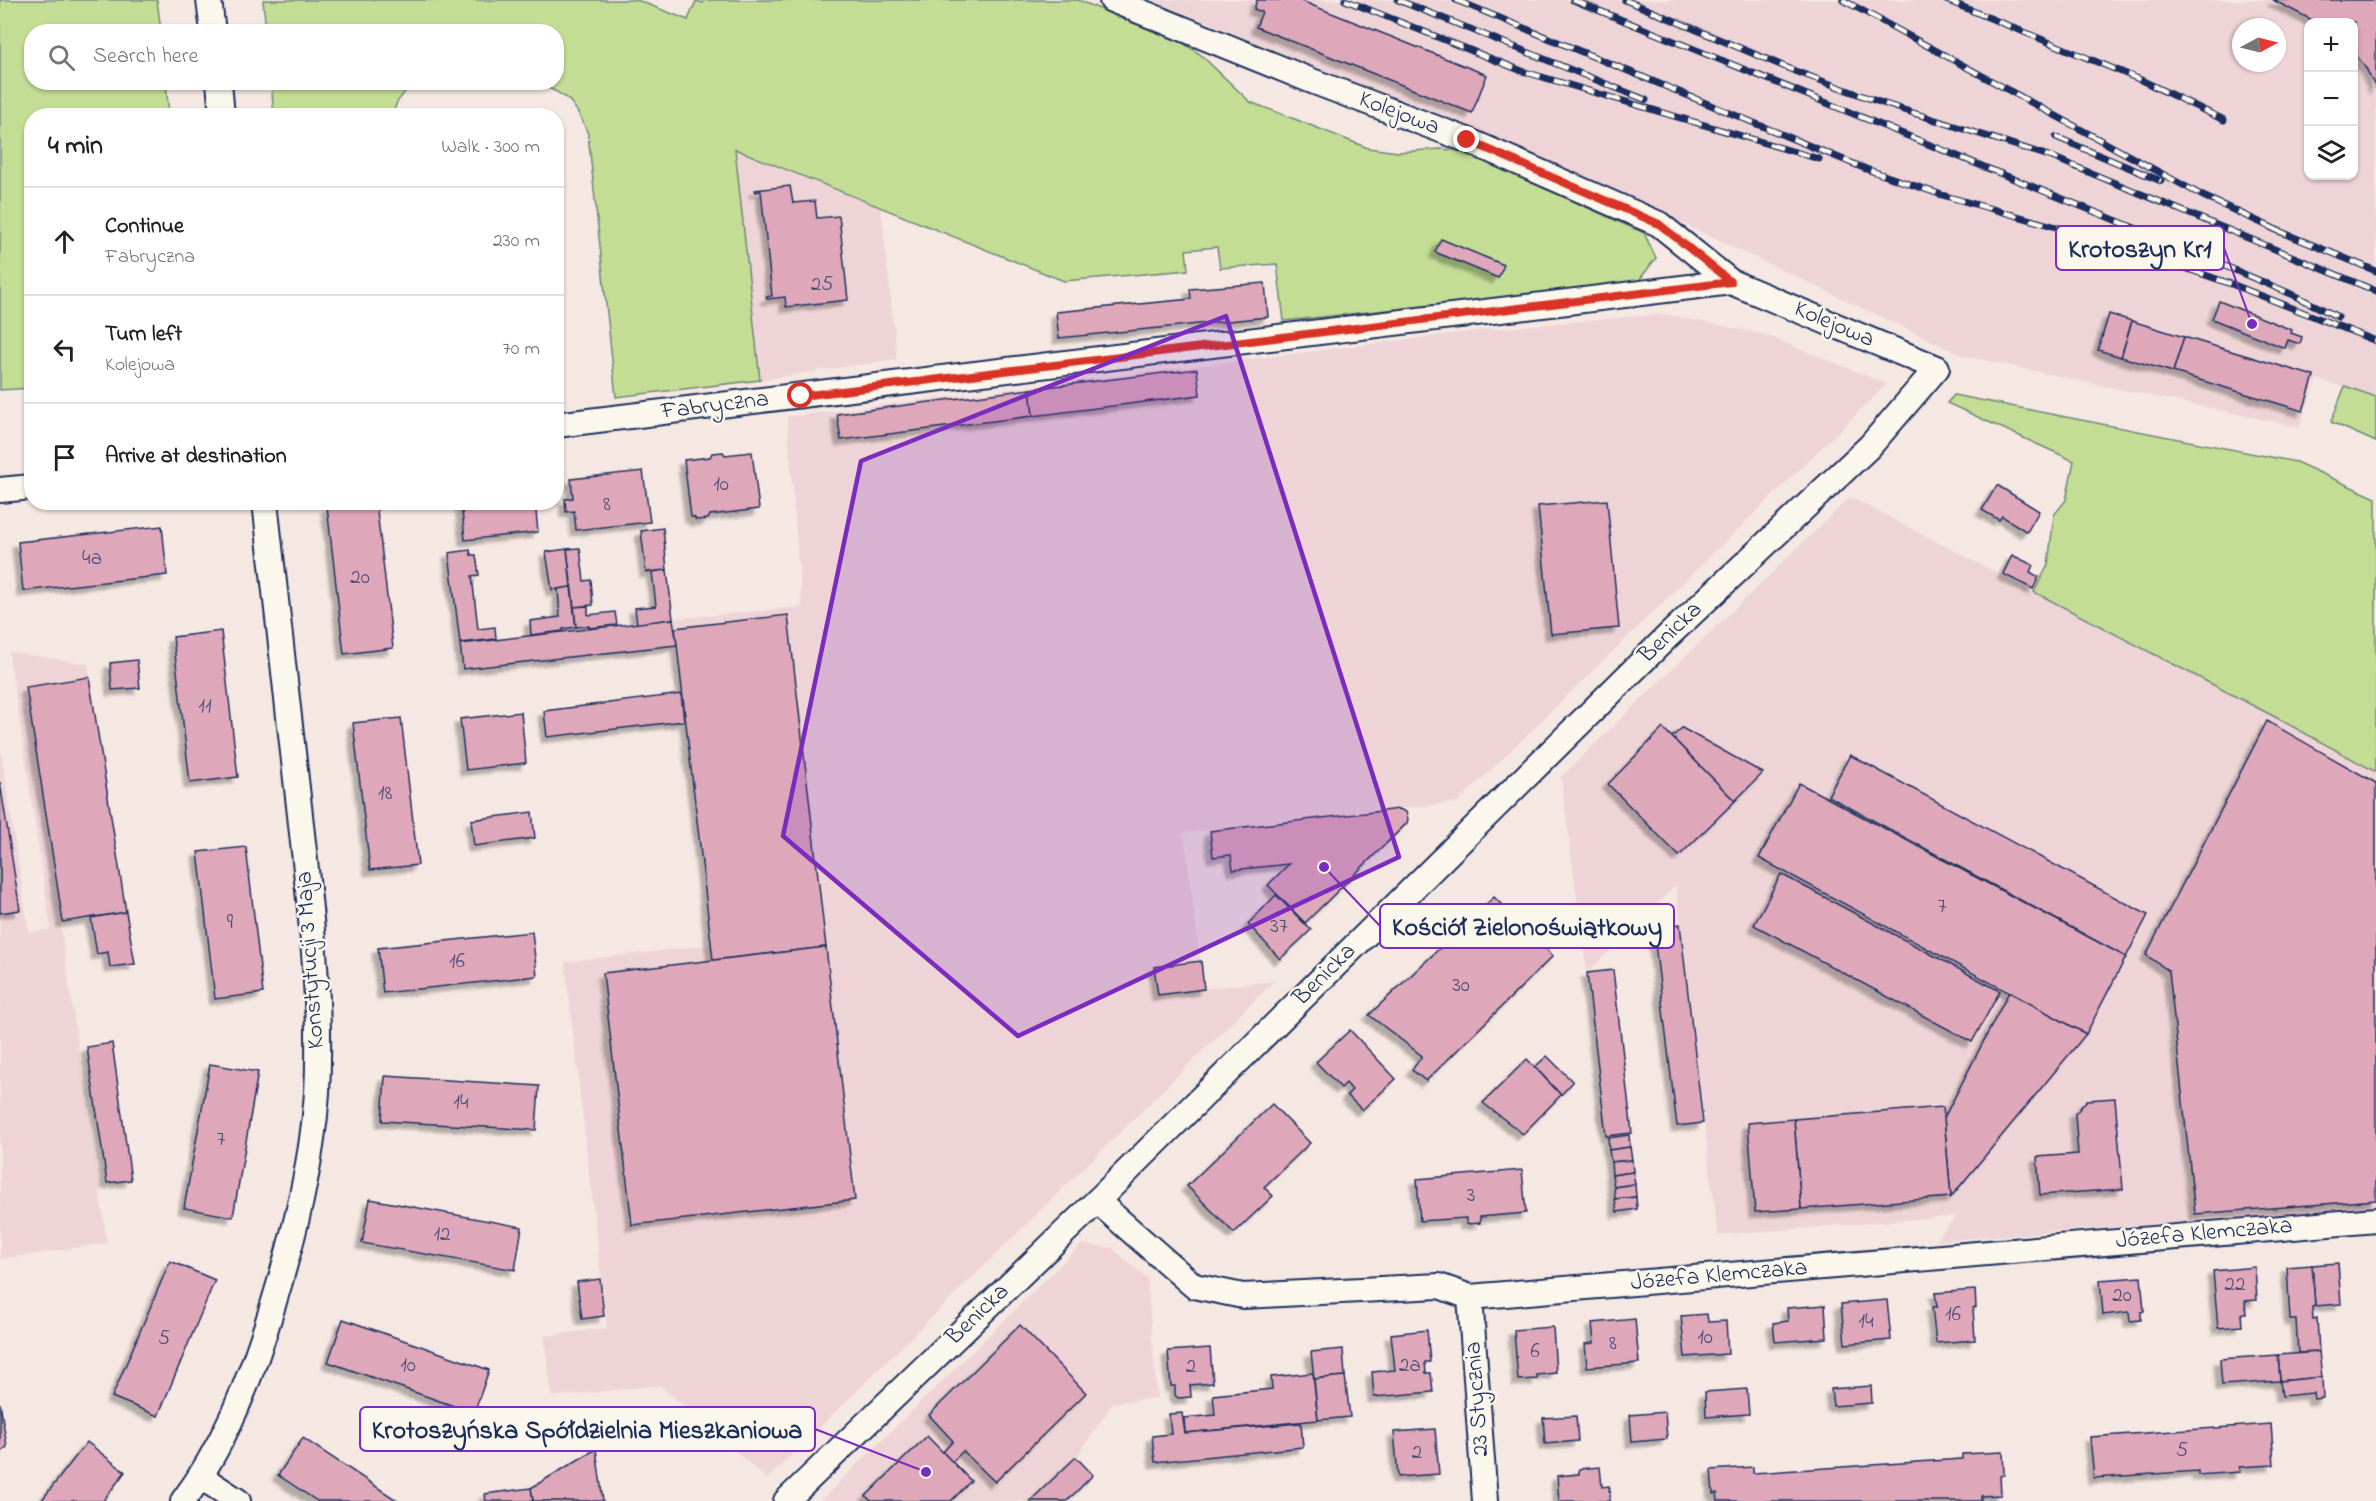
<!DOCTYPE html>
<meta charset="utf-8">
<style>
body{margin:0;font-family:"Indie Flower",sans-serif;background:#f2f2f2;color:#202124}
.controls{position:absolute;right:18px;top:18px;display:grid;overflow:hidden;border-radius:12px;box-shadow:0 2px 4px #0004}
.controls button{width:54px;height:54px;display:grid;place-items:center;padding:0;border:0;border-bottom:2px solid #e0e0e0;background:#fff;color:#202124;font:30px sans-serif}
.compass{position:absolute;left:2232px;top:18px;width:54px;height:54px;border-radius:50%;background:#fff;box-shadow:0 2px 4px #0004;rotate:83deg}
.stop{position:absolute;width:18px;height:18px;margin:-14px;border:4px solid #d93025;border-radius:50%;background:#fff}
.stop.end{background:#d93025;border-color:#fff;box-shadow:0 2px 6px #0008}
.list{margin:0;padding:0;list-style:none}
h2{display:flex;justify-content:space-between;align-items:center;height:78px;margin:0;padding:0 24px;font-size:26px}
h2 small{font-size:20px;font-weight:400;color:#757577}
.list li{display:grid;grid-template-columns:39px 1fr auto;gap:18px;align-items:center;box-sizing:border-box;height:108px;padding:0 24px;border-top:2px solid #e0e0e0}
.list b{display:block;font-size:22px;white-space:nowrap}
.list p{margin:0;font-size:20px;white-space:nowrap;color:#757577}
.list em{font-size:20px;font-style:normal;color:#757577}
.icon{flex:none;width:33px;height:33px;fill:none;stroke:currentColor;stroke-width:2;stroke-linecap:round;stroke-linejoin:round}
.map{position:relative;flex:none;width:2376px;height:1501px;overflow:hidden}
.search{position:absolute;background:#fff;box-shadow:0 2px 4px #0004;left:24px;top:24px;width:540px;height:66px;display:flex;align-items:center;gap:15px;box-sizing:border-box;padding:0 21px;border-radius:24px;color:#757577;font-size:22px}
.panel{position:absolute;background:#fff;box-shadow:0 2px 4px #0004;left:24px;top:108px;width:540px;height:402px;border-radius:24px}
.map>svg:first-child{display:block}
.built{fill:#eed4d6;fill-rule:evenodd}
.green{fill:#c3dd94;stroke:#6f8679;stroke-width:1.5}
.building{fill:#dfa7ba;stroke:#1b2f5e;stroke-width:1.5;filter:url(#shadow)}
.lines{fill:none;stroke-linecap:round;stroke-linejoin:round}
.street-casing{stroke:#1b2f5e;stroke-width:28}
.street{stroke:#fbf7ec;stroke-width:24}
.rail-casing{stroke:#1b2f5e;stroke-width:7}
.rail{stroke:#fbf7ec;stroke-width:4.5;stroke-dasharray:14;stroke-linecap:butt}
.route{stroke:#d93025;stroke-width:8}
.marked{fill:#7b2cbf;fill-opacity:0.2;stroke:#7b2cbf;stroke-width:4.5;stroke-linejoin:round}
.labels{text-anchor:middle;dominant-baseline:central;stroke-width:5;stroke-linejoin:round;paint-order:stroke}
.number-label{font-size:21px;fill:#4c4d75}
.street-label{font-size:24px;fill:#1b2f5e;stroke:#fbf7ec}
.leader{fill:none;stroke:#7b2cbf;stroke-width:2}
.callout-dot{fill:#7b2cbf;stroke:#fbf7ec;stroke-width:2}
.callout{fill:#fbf7ec;stroke:#7b2cbf;stroke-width:2}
.callout-label{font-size:26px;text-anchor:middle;font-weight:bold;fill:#1b2f5e}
</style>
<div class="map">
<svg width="2376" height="1501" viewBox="0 0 2376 1501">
<defs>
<filter id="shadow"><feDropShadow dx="-5.5" dy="5.5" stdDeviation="1.5" flood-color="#0004"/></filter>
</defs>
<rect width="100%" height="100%" fill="#f5e7e2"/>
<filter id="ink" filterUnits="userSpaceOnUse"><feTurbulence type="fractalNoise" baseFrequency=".0167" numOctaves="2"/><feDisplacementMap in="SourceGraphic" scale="12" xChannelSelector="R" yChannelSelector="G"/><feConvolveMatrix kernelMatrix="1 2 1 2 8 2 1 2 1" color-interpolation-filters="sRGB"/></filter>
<g filter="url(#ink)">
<g class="built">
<path d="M1152,0H2376V397L2317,379L2299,427L1964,356L1580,175ZM2308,22H2354V176H2308ZM2241,27H2277V63H2241Z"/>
<path d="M734,149L881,208L897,359L760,380Z"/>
<path d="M1663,314L1763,334L1887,384L1458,802L1184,833L1204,989L1274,981L767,1479L660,1385L552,1397L544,1336L607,1328L565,962L711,945L673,619L802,607L787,417L1492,329Z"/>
<path d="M1850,497L2277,718L2376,772V1207L1935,1241L1956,1216L1718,1235L1676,885L1587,973L1561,777Z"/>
<path d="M9,652L88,664L126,912L60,923L107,1243L0,1259V746L29,933L51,929Z"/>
<path d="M1082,1244L1112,1248L1147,1278L1157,1398L1113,1403L1079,1454L1028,1501H820Z"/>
</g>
<g class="green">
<path d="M0,0H157L161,31L32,32V82L166,83L169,115L32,116L31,388L0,390Z"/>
<path d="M263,0H637L688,20L696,1L703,3L704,0H1078L1183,43L1200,54L1250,102L1292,118L1368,148L1398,152L1441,149L1461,151L1644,233L1656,258L1637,283L1284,321L1277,264L1220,268L1217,247L1186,250L1188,270L1064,281L735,149L760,380L616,397L588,134C575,102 569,95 536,83L556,82V32L266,31Z"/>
<path d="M271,83V82L412,83L397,102L392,116L274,115Z"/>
<path d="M2345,386L2376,397V442L2331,422Z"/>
<path d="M1954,395L2296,462L2376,498V772L2277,718L2034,592L2048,565L2054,515L2066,500L2074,461L1947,403Z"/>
</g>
<g class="building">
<path d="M1257,0H1299L1487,75L1472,113L1256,27L1262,12L1254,9Z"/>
<path d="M2273,0H2376V89L2367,70L2354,52V22H2316Z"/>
<path d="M790,186L793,203L815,201L817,218L839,216L848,300L786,307L785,297L767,299L766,297L772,296L761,191L755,192V190Z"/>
<path d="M1441,239L1504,265L1498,278L1435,252Z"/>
<path d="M1265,283L1268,317L1059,338L1056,312L1191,299L1190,289Z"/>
<path d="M2219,301L2292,330L2291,333L2302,337L2300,344L2288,340L2285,348L2212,319Z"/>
<path d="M2109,314L2132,321L2121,357L2098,350Z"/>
<path d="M2132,321L2184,337L2173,372L2121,357Z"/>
<path d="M2184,337L2314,376L2303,411L2173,372Z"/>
<path d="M1197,369L1200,395L1033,416L1030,389Z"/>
<path d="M1030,389L1033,416L841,440L837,414Z"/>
<path d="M723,452L725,455L752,452L759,509L710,515L708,519L696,520L694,517H691L684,460L710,457L712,453Z"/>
<path d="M643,471L650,522L576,530L574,511L566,512L565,499L573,498L571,479Z"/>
<path d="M1997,485L2039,511L2027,532L2002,516L1999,520L1982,510Z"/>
<path d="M1607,500L1619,628L1551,634L1538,506Z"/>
<path d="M376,502L393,648L344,654L327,507Z"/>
<path d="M461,502H535L538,532L465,540Z"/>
<path d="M162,526L167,575L23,591L18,542Z"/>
<path d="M663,528L667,570L646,572L641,531Z"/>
<path d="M580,548L584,581L591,580L593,605L574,607L567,549Z"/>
<path d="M567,549L571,587L552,590L546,552Z"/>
<path d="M470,550L471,555H476L479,575L472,576L478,629L495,627L496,639L460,643L449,553Z"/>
<path d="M2012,555L2033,565L2030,572L2039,577L2033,589L2003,574Z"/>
<path d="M667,570L673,619L637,624L635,608L656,606L652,572Z"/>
<path d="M571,587L576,627L563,629V631L531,635L530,621L560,617L558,589Z"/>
<path d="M588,606V615L615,612L617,625L589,628V626L576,627L574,607Z"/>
<path d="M788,615L826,947L713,960L675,628Z"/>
<path d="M673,619L677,645L463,669L460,644Z"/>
<path d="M221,631L238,777L190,783L173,637Z"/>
<path d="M137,660L140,688L112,690L110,663Z"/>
<path d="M89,677L126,912L63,922L26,687Z"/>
<path d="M681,694L684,721L547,737L544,711Z"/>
<path d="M521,712L526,763L466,770L460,719Z"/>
<path d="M401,718L418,865L370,870L353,723Z"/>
<path d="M2267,721L2376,783V1200L2195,1214L2169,971L2146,955Z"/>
<path d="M1663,728L1735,801L1679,856L1608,784Z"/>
<path d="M1682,728L1763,773L1735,801L1672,737Z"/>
<path d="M1850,755L2148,915L2126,957L1828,796Z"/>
<path d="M0,782L20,910L0,913Z"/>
<path d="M1799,783L2126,957L2086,1034L1759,858Z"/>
<path d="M1399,809L1406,812L1408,819L1407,823L1305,923L1268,885L1289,864L1233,870L1231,855L1213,857L1210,831Z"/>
<path d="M532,812L535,838L474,846L471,820Z"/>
<path d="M246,847L263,993L215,999L198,852Z"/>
<path d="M1781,874L2000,991L1972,1042L1754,925Z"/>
<path d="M1276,895L1311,930L1280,959L1248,924Z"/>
<path d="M1494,897L1553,956L1426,1081L1412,1070L1422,1056L1369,1015Z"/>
<path d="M126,912L135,964L110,967L108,952L97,954L91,918Z"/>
<path d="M1680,924L1703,1123L1677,1126L1653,927Z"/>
<path d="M532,932L537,976L383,993L378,948Z"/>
<path d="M826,947L855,1200L632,1225L603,973Z"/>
<path d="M1201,961L1204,989L1158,995L1154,967Z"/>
<path d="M1613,970L1632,1133L1606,1136L1587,973Z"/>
<path d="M2009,992L2086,1034L1951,1197L1944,1118Z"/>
<path d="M1350,1030L1396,1079L1362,1110L1347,1095L1352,1090L1346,1083L1341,1088L1316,1062Z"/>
<path d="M112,1043L131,1180L107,1183L87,1047Z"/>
<path d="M1547,1056L1573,1082L1561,1095L1535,1067Z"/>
<path d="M1527,1059L1561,1095L1523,1134L1483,1103Z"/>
<path d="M210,1064L258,1072L233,1217L184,1208Z"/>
<path d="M385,1076L539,1086L536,1130L382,1121Z"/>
<path d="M2115,1098L2123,1189L2040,1195L2037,1157L2078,1154L2075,1114L2087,1100Z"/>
<path d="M1272,1104L1310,1143L1264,1187L1273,1196L1234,1233L1187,1186Z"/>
<path d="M1943,1107L1951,1197L1801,1209L1794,1119Z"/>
<path d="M1794,1119L1801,1209L1755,1212L1748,1123Z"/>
<path d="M1629,1135L1630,1147L1609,1150L1608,1138Z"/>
<path d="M1630,1147L1632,1160L1611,1162L1609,1150Z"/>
<path d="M1632,1160L1633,1172L1612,1175L1611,1162Z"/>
<path d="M1522,1170L1526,1213L1480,1217V1223L1466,1224V1218L1420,1221L1417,1179Z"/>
<path d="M1633,1172L1635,1184L1614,1187L1612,1175Z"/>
<path d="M1635,1184L1636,1197L1615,1199L1614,1187Z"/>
<path d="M1636,1197L1637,1209L1617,1212L1615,1199Z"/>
<path d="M370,1199L522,1227L515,1270L362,1243Z"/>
<path d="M170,1261L215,1280L158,1416L112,1397Z"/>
<path d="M2338,1263L2341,1304L2315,1306L2312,1265Z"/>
<path d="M2312,1265L2315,1306L2312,1307L2313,1319L2317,1318L2319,1352L2298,1353L2296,1320H2290L2287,1267Z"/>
<path d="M2255,1267L2257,1300L2245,1301L2246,1314H2241L2242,1326L2218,1328L2213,1271Z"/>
<path d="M2141,1277L2144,1311L2141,1312V1320L2130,1321L2129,1312L2103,1315L2100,1280Z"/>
<path d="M600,1279L604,1316L582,1319L577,1282Z"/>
<path d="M1975,1290L1976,1307L1973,1308L1975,1340L1936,1343L1932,1307H1937L1935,1293Z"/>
<path d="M1887,1300L1891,1340L1845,1344L1841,1304Z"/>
<path d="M1825,1305L1827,1338L1775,1342L1773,1323L1788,1321L1787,1308Z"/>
<path d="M1707,1314L1708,1322L1726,1321L1728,1354L1685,1357L1681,1316Z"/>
<path d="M343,1319L489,1370L474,1413L328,1362Z"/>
<path d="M1635,1319L1639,1363L1587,1367L1585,1344L1594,1343L1592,1323Z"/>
<path d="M1020,1325L1086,1393L995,1482L963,1451L952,1462L943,1452L953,1441L929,1415Z"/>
<path d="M1553,1327L1556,1373L1537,1375V1379L1518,1380L1514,1330Z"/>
<path d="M1427,1330L1430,1362H1425L1426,1373H1431L1433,1392L1374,1397L1372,1372L1395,1370L1391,1334Z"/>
<path d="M1210,1348L1213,1383L1190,1385L1191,1397L1178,1398L1175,1395V1386H1171L1168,1351Z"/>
<path d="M1343,1349L1345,1376L1314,1379L1311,1352Z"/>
<path d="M2319,1352L2322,1377L2280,1381L2278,1355Z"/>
<path d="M2278,1355L2280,1381L2222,1385L2220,1359Z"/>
<path d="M1313,1373L1318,1420L1185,1433L1184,1418L1215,1415L1213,1395L1272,1389L1271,1377Z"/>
<path d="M1345,1376L1350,1417L1318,1420L1314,1379Z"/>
<path d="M2322,1377L2323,1398L2314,1399L2313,1393L2282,1396L2280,1381Z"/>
<path d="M1871,1386L1872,1403L1833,1406L1831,1389Z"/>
<path d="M1747,1389L1749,1414L1706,1417L1705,1392Z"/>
<path d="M0,1403L7,1447L0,1452Z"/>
<path d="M1665,1412L1667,1439L1632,1442L1630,1415Z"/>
<path d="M1182,1413L1185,1433L1301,1423L1303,1447L1155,1462L1152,1436L1171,1434L1169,1414Z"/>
<path d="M1576,1416L1578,1441L1545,1444L1543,1418Z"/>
<path d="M2271,1424L2274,1465L2239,1467L2240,1472L2198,1475V1471L2094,1478L2090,1437Z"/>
<path d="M1435,1429L1439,1474L1398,1477L1394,1432Z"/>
<path d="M927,1436L971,1481L951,1501H871L866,1496Z"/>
<path d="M303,1438L398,1501H317L278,1475Z"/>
<path d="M87,1442L125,1472L103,1501H41Z"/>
<path d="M596,1449L603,1501H533L531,1488Z"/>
<path d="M2003,1452L2004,1475H2000L2001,1495L1981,1496V1501H1718L1717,1493L1713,1494L1711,1470L1753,1467V1473L1962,1459V1454Z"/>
<path d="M1076,1457L1093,1475L1067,1501H1030Z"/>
<path d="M1600,1467L1602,1487L1609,1486L1610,1501H1559L1557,1476L1579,1474V1469Z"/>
<path d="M531,1488L533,1501H486L485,1494Z"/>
</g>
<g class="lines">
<defs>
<g id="street">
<path d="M209,0L213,32"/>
<path d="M219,82L222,116"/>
<path d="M556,425L1731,282"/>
<path d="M0,490L32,487"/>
<path d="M1097,1201L1194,1286L1243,1296L1439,1286L1470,1297L2376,1220"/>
<path d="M1470,1297L1485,1501"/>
<path d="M201,1477L238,1501"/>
<path d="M183,1501C226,1444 253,1373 273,1305C294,1236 312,1165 317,1093C322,1000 310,908 300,815C288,711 276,607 265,502"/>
<path d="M786,1501L1097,1201L1668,636L1870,446L1937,368L1731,282L1659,224L1467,140L1312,81L1112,0"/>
</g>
</defs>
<use href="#street" class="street-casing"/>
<use href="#street" class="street"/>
<defs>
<g id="rail">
<path d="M1345,0L1522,71L1819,159"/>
<path d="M1398,0L1646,100"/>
<path d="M1456,0L1866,169L1942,195L2110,242L2234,285L2376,341"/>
<path d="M1573,0L2147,233L2296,296L2338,317"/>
<path d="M1625,0L1795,71L1882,103L2052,157L2376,291"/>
<path d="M1843,0L2203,196L2281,232"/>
<path d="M1946,0L2141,80L2224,120"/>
<path d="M2056,137L2161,181"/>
<path d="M2274,229L2376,271"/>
</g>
</defs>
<use href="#rail" class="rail-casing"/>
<use href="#rail" class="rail"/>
</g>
</g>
<g class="lines" filter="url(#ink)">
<path class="route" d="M801,396L1731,282L1659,224L1467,140"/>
</g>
<path class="marked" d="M1226,316L1399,857L1018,1036L783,836L861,461Z"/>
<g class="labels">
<g class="number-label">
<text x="822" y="285">25</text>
<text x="721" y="485">10</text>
<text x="607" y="505">8</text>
<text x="92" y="559">4a</text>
<text x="360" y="578">20</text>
<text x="205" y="707">11</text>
<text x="385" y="794">18</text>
<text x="1942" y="907">7</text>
<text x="230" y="923">9</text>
<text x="1279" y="927">37</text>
<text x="457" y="962">16</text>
<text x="1461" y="986">30</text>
<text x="461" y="1103">14</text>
<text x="221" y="1140">7</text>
<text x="1471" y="1196">3</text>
<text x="442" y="1235">12</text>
<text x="2235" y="1285">22</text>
<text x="2122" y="1296">20</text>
<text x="1953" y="1315">16</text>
<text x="1866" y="1322">14</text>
<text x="1705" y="1338">10</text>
<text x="164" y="1339">5</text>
<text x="1613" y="1344">8</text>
<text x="1535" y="1352">6</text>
<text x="408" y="1366">10</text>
<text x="1410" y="1366">2a</text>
<text x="1191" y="1367">2</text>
<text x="2182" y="1451">5</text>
<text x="1417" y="1453">2</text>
</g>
<g class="street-label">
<text transform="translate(1399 114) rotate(21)">Kolejowa</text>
<text transform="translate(1834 325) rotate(23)">Kolejowa</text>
<text transform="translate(715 406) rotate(-7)">Fabryczna</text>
<text transform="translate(1671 633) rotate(-44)">Benicka</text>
<text transform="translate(311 960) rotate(-94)">Konstytucji 3 Maja</text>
<text transform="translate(1325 975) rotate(-45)">Benicka</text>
<text transform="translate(2204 1234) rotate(-5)">Józefa Klemczaka</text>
<text transform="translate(1719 1276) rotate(-5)">Józefa Klemczaka</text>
<text transform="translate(978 1315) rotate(-44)">Benicka</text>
<text transform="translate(1478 1399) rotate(-94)">23 Stycznia</text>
</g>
</g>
<path class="leader" d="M2252 324L2224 248M1324 867L1380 926M926 1472L815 1429"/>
<g class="callout-dot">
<circle cx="2252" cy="324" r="6"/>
<circle cx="1324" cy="867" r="6"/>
<circle cx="926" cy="1472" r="6"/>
</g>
<g class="callout">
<rect x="2056" y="226" width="168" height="44" rx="6"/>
<rect x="1380" y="904" width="294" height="44" rx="6"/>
<rect x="360" y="1407" width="455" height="44" rx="6"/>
</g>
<g class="callout-label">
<text x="2140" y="257">Krotoszyn Kr1</text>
<text x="1527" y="935">Kościół Zielonoświątkowy</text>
<text x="587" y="1438">Krotoszyńska Spółdzielnia Mieszkaniowa</text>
</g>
</svg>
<div class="controls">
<button>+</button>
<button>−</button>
<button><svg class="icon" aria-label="layers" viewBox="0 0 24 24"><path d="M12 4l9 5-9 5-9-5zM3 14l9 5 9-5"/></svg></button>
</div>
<svg class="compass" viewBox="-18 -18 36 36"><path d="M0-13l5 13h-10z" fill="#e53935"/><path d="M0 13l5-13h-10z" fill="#757577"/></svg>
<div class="stop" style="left:801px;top:396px"></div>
<div class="stop end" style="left:1467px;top:140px"></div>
<div class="search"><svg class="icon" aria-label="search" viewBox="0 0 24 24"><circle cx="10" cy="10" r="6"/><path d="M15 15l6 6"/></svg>Search here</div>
<section class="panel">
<h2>4 min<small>Walk · 300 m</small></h2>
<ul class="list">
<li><svg class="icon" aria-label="ahead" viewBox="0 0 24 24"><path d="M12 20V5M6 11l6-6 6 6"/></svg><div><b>Continue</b><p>Fabryczna</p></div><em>230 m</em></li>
<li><svg class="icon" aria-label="left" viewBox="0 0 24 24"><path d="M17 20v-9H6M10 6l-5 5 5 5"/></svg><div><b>Turn left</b><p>Kolejowa</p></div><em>70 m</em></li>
<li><svg class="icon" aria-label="arrive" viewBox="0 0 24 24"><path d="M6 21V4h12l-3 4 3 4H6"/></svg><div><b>Arrive at destination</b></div></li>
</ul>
</section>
</div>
